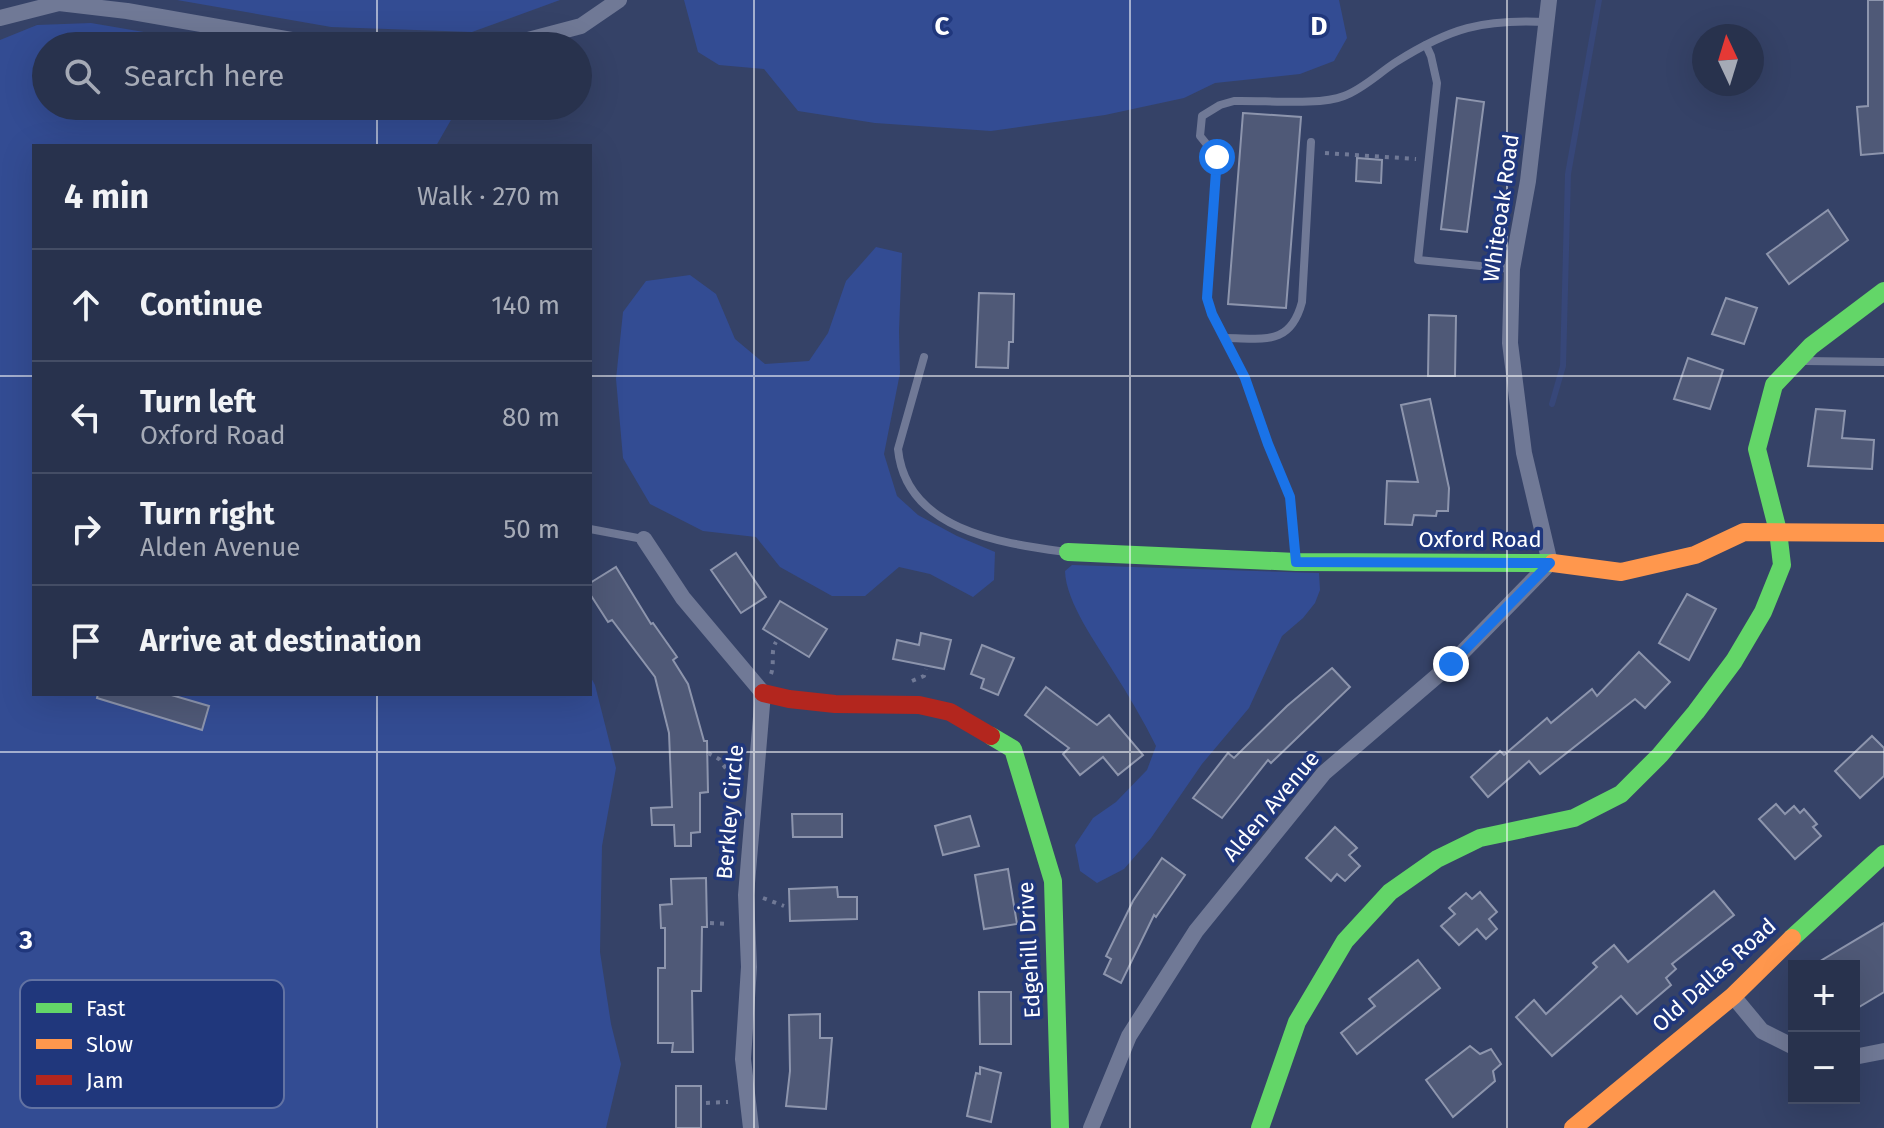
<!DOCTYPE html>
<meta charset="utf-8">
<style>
body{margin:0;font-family:"Fira Sans",sans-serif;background:#303a54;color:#f1f3f6}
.controls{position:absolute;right:24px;bottom:24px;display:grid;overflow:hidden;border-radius:0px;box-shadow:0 8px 32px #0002}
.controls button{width:72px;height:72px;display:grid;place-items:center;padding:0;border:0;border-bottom:2px solid #444d65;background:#28324d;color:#f1f3f6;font:40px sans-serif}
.compass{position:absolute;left:1692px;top:24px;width:72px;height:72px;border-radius:50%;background:#28324d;box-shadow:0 8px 32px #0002;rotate:356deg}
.stop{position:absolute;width:24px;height:24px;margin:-18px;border:6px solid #1a73e8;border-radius:50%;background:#fff}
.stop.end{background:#1a73e8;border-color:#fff;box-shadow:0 2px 8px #0008}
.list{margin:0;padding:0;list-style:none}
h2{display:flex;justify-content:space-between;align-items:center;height:104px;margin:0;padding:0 32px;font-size:34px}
h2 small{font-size:26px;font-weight:400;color:#a5aab6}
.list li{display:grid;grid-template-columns:52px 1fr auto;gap:24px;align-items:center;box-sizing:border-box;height:112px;padding:0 32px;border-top:2px solid #444d65}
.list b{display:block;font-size:30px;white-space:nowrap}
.list p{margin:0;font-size:26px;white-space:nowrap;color:#a5aab6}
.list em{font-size:26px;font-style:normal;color:#a5aab6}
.icon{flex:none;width:44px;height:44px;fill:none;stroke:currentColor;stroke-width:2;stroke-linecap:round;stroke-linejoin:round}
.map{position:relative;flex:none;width:1884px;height:1128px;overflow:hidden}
.search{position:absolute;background:#28324d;box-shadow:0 8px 32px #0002;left:32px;top:32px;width:560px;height:88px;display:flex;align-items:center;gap:20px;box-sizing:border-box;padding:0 28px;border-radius:44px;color:#a5aab6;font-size:30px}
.panel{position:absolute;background:#28324d;box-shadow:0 8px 32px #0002;left:32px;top:144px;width:560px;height:552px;border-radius:0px}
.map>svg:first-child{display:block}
.green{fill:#334c93}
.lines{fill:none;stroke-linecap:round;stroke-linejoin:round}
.stream{stroke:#374779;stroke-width:6}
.building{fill:#4f5977;stroke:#8d95ad;stroke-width:2}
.path{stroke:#707996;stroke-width:4;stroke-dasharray:4 6;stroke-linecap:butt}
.lane{stroke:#707996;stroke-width:8}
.street{stroke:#707996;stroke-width:16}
.fast{stroke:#63d668;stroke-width:18}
.slow{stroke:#ff974d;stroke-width:18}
.jam{stroke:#b3261e;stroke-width:18}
.route{stroke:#1a73e8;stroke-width:10}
.grid{fill:none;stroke:#fff;stroke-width:2;stroke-opacity:0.55}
.labels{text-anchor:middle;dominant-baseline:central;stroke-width:7;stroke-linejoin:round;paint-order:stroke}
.street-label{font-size:22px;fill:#fff;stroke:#20377c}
.key{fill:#20377c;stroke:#6373a3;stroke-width:2}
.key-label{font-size:22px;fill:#fff}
.grid-label{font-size:26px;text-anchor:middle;font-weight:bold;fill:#fff;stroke:#20377c;stroke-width:7;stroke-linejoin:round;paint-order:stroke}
</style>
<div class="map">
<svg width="1884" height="1128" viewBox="0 0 1884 1128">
<rect width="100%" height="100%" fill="#354267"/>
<g class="green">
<path d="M177,0H560L472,32L331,27Z"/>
<path d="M684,0H1339L1347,38L1334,61L1300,74L1215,83L1184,98L1105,115L991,131L875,123L798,111L764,69L719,65L698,52Z"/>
<path d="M91,23L226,46H46V106H459L436,146H34V694H590V676L595,685L616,768L602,846L600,952L611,1024L621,1064L606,1128H0V40L37,25Z"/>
<path d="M876,247L902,253L899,331L900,373L884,454L897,496L918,515L957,536L995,552L994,580L973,597L930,574L899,567L865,596H832L780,567L756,537L703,531L650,504L623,458L616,379L623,312L646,281L690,275L716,294L735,339L765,364L809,361L828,333L846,281Z"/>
<path d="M1072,565L1319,573L1320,590L1315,603L1303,618L1282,636L1249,708L1202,764L1151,838L1124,869L1097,883L1080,871L1075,845L1093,818L1116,802L1147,770L1156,746C1143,720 1129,696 1113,671C1097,644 1066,603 1065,571Z"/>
</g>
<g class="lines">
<path class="stream" d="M1552,404L1563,366L1568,174L1599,0"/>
</g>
<g class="building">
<path d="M1868,0H1884V153L1861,155L1857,107L1868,106Z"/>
<path d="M1457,98L1484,102L1467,232L1441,229Z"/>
<path d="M1243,113L1301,117L1286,308L1228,304Z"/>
<path d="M1357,158L1382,160L1381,183L1356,181Z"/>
<path d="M1828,210L1848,240L1789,284L1767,254Z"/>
<path d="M979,293L1014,294L1013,342H1009L1008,368L976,367Z"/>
<path d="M1726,298L1757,308L1744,344L1712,334Z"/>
<path d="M1429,315L1456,316L1455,376H1428Z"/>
<path d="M1688,358L1723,370L1710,409L1674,399Z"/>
<path d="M1430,399L1449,488L1448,511H1437L1436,516L1414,515L1412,525L1385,524L1387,481L1418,482L1401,405Z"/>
<path d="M1816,409L1845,411L1842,438L1874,440L1872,469L1808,466Z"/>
<path d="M736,553L766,597L741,613L711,570Z"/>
<path d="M616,567L651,624L653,623L677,657L673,660L688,684L704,741H707L708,792L700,793V832L691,833V846H675L674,825H652L651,808L672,807L669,733L655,677L612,620L608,622L590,594V583Z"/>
<path d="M1687,594L1716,609L1689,660L1659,643Z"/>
<path d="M780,601L827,629L809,657L763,629Z"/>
<path d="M921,633L951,640L944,669L893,659L897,640L919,645Z"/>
<path d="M982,645L1014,658L998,695L981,688L984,679L971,674Z"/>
<path d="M1639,652L1670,682L1645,708L1635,699L1540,774L1529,761L1488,797L1471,777L1500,751L1504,755L1547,718L1551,723L1592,689L1597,696Z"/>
<path d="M1332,668L1350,687L1271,763L1268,760L1222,818L1193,798L1228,753L1234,758L1287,706Z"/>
<path d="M1046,687L1097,725L1109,715L1143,755L1118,775L1103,757L1080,775L1063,754L1069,748L1025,715Z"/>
<path d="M98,694H168L209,706L202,730L97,698Z"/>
<path d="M1872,736L1884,748V776L1860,798L1835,771Z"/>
<path d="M1776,804L1785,814L1794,806L1800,813L1804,809L1817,824L1813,827L1821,836L1795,859L1759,819Z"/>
<path d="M792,814H842V837H793Z"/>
<path d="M970,816L979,846L943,855L935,826Z"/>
<path d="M1335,827L1357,848L1349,855L1360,866L1345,881L1337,874L1331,881L1306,858Z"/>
<path d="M1162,858L1185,875L1156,917L1154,915L1121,983L1104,974L1111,959L1106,956L1133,901Z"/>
<path d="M1008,869L1017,924L984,929L975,875Z"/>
<path d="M706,878L707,927H702L701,991H692L693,1052H672L673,1043H658V968H665V928H661L660,905L672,904L671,879Z"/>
<path d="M837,887L838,897H857V919L790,921L789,889Z"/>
<path d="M1714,891L1734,915L1672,964L1676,969L1666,978L1671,985L1637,1014L1621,996L1552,1056L1516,1017L1534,1000L1546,1014L1597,967L1593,963L1614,945L1628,962Z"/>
<path d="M1480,892L1497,912L1489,919L1497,929L1486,939L1477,929L1459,945L1441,926L1455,914L1449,908L1466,893L1472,899Z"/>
<path d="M1884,923V992L1854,1010V966H1812Z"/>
<path d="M1418,960L1440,988L1357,1054L1341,1033L1375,1006L1369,999Z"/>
<path d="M979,992H1011V1044H980Z"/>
<path d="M820,1014V1038H832L826,1109L786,1106L790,1071L789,1015Z"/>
<path d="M1470,1046L1480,1054L1491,1049L1501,1064L1493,1071L1495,1081L1453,1117L1426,1080Z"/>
<path d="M980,1067L1001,1073L991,1122L967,1116L976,1073L980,1074Z"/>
<rect x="676" y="1086" width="25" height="42"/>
</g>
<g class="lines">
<g class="path">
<path d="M1325,153L1416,159"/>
<path d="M771,674C775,663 770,652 776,642"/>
<path d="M912,681L924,676L926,669"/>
<path d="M708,753L719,759L727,770L739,772"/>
<path d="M763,898L784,906"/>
<path d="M710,923L730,924"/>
<path d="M706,1103L728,1102"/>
</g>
<g class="lane">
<path d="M1426,45L1431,56L1437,83L1418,260L1512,269"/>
<path d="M1225,338C1263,338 1290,347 1302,302L1311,142"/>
<path d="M924,357L898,449C906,531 1002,543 1066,552"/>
<path d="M1805,361L1884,362"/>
<path d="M590,529L643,539"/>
<path d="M1296,560L1290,497L1268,444L1245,378L1212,314L1207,298L1217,157L1200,136L1202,116L1220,105L1234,101C1264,100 1319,106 1344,96C1363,89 1379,73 1396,62C1450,28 1482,19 1546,22"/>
</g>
<g class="street">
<path d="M0,18L59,3L127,11L326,46"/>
<path d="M505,46L581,26L619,0"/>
<path d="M644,539L683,598L763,693L746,895L749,967L743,1059L751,1128"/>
<path d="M1733,996L1762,1031L1794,1047"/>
<path d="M1854,1057L1884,1051"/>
<path d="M1091,1128L1129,1036L1196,931L1324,773L1451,664L1550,563L1524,453L1510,343L1512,269L1528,181L1549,0"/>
</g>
<g class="fast">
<path d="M1068,552L1296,562L1553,563"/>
<path d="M991,736L1013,749L1053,881L1060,1128"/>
<path d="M1792,938L1884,854"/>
<path d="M1260,1128L1297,1022L1345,941L1390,892L1437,859L1480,838L1574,818L1621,794L1660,755L1696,712L1734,661L1763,612L1782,565L1778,531L1757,449L1774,385L1811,346L1884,291"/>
</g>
<g class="slow">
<path d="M1553,563L1621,572L1695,555L1744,532L1884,533"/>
<path d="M1573,1128L1733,996L1792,938"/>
</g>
<path class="jam" d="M763,693L789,699L835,704L919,705L950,712L991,736"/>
</g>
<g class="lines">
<path class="route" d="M1217,157L1207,298L1212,314L1245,378L1268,444L1290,497L1296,562L1550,563L1451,664"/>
</g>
<path class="grid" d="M377,0V46M754,0V1128M1130,0V1128M1507,0V1128M377,106V146M0,376H34M590,376H1884M377,694V1128M0,752H1884"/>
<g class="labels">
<g class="street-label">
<text transform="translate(1501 208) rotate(-82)">Whiteoak Road</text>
<text x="1480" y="539">Oxford Road</text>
<text transform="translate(1271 806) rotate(-50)">Alden Avenue</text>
<text transform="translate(730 812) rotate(-85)">Berkley Circle</text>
<text transform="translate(1029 950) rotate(-93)">Edgehill Drive</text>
<text transform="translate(1714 975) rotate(-42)">Old Dallas Road</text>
</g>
</g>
<rect x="20" y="980" width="264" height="128" rx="12" class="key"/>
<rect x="36" y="1003" width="36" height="10" fill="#63d668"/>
<rect x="36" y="1039" width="36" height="10" fill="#ff974d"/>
<rect x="36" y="1075" width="36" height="10" fill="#b3261e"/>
<g class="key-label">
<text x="86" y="1016">Fast</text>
<text x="86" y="1052">Slow</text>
<text x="86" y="1088">Jam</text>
</g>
<g class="grid-label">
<text x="942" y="35">C</text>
<text x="1319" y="35">D</text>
<text x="26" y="949">3</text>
</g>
</svg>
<div class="controls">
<button>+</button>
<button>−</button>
</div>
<svg class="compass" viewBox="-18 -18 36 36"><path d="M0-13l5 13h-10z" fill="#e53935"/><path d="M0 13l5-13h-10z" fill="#a5aab6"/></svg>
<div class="stop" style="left:1217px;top:157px"></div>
<div class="stop end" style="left:1451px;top:664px"></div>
<div class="search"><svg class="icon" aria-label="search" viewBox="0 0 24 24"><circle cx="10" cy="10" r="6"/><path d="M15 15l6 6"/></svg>Search here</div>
<section class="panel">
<h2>4 min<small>Walk · 270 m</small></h2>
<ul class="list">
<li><svg class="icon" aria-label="ahead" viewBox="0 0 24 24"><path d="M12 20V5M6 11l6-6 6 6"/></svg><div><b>Continue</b></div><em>140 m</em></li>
<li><svg class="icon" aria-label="left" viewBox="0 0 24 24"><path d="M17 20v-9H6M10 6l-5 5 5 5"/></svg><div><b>Turn left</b><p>Oxford Road</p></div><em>80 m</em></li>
<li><svg class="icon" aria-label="right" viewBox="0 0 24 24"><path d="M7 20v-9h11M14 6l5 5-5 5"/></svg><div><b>Turn right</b><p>Alden Avenue</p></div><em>50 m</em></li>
<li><svg class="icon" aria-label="arrive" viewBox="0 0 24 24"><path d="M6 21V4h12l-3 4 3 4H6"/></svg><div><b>Arrive at destination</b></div></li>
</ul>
</section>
</div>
